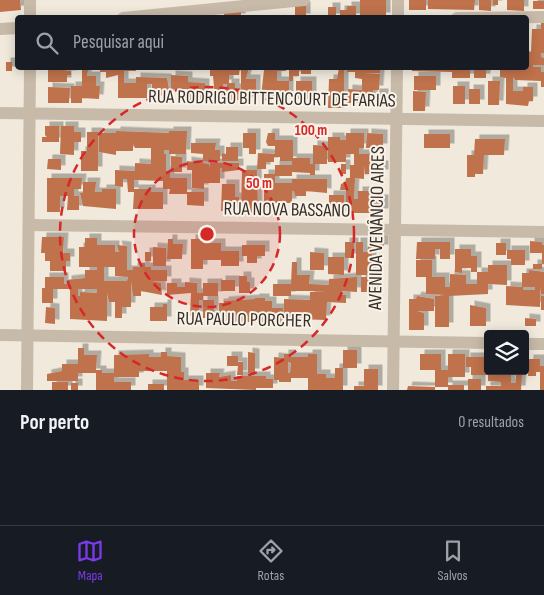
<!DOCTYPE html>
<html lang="pt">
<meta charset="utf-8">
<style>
body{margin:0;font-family:"Sofia Sans Condensed",sans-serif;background:#20242c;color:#f1f3f6}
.controls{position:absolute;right:15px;bottom:15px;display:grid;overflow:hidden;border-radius:5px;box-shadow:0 2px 12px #0003}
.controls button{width:45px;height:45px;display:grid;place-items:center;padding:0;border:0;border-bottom:1px solid #363941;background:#171b24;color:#f1f3f6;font:25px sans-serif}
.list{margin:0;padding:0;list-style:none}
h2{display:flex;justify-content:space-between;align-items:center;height:65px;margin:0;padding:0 20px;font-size:21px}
h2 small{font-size:16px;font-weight:400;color:#9ea1a6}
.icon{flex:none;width:28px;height:28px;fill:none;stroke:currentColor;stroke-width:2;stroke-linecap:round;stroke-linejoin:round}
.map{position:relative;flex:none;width:544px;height:390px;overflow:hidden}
.search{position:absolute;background:#171b24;box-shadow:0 2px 12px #0003;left:15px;right:15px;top:15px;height:55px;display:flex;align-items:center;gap:12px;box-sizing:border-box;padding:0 18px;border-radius:5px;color:#9ea1a6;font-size:19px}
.sheet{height:135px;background:#171b24}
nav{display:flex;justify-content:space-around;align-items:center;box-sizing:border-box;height:70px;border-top:1px solid #363941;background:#171b24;font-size:14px;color:#9ea1a6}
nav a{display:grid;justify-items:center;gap:2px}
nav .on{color:#7c3aed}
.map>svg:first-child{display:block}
.building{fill:#bf724c;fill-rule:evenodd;filter:url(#shadow)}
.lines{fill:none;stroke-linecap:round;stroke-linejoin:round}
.minor{stroke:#c8baa9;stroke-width:12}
.ring{fill:none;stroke:#d62828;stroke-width:2.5;stroke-dasharray:9 6}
.labels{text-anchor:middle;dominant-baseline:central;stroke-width:4;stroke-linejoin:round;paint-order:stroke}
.street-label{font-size:19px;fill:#352e28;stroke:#f8f2e8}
.centre{fill:#d62828;stroke:#f8f2e8;stroke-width:2.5}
.ring-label{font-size:15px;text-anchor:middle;font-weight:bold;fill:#d62828;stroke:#f8f2e8;stroke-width:4;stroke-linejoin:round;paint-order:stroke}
</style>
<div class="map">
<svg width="544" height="390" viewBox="0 0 544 390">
<defs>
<filter id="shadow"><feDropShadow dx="4.5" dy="-4.5" stdDeviation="0" flood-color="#0004"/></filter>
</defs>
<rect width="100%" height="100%" fill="#f0e9dc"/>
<g class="building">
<path d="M0,0H20L21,10L0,12Z"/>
<path d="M360,0H386V17L360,16Z"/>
<rect x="409" y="0" width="17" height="10"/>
<path d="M428,0H475L474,10L428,9Z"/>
<path d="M479,0H491V11L479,10Z"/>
<rect x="493" y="0" width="5" height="5"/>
<path d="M507,0H524V11L507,10Z"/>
<rect x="533" y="1" width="11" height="8"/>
<path d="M295,5L306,6V18H295Z"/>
<path d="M347,6H356V18H340V10H347Z"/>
<rect x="328" y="7" width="8" height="11"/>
<rect x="224" y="10" width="17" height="8"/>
<path d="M541,23H544V53H541V57L544,58V65H533V67H541V72H544V87H541V81L515,80L513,77V91H523V87H533V101H529L528,106L506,104V78L500,77V68H526V65H529V51L531,52L532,29H541Z"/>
<rect x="6" y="62" width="6" height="9"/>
<path d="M48,68L71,71V75H67V82H48Z"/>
<path d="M100,68H136V71H124V83H136V77L167,78L170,95H152V84H147V98H118V75L106,78V72H100Z"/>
<rect x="156" y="68" width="14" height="2"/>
<path d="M205,68H240L239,75H229V83H235V88H240V100H223V97H215L213,76H210V69ZM223,84H227V91H223Z"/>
<path d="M241,68H249L246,79H256V97H244V92H241Z"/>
<path d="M259,68H286V71H277V81H289V96H261L264,70H259Z"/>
<path d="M289,68H299V76H293V81H289Z"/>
<rect x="301" y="68" width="10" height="6"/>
<path d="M339,68H344V108H328L329,79H337Z"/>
<path d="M347,68H380V73H363L380,74L379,90H373V103H347L348,89L362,90V79L355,78V72H347Z"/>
<path d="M412,68H470V78H452V72L412,71Z"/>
<rect x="474" y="68" width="12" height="10"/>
<path d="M82,70H88L87,76H96V86H100L99,99L82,98V103H71V86H82Z"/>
<path d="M171,75L188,76V82L205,83V101H187V89H171Z"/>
<rect x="414" y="76" width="22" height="14"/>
<rect x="296" y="81" width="16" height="18"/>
<path d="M488,81H500L499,105H488Z"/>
<rect x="453" y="86" width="12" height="18"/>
<path d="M48,87L70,88L69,103H48Z"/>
<rect x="469" y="89" width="11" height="15"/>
<path d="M413,91L426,92L425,111H413Z"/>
<path d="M375,93H384V101H374Z"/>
<path d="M45,126H59V142H42V137H47L45,135Z"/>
<path d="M61,126H74V132H81V142H74V155L60,154Z"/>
<path d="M116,131L169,133V131H187L186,154H169V150H164V154H166V171H170V178H187V192H204V206L187,205V194H169L170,189H163V181L134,180V189H151V192H163V209H133L134,192H128L127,179H123V187L115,186V170L135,171V163L151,164V148H135L133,144V151H116V155L99,152V133H116Z"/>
<path d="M87,132H98V171H81V151H87Z"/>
<path d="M243,133H256V154H249V148H243Z"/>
<path d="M268,133H275V140H293V158H310V164H313V145L327,146V164H315V175H310V173L292,172V176H275V183H292V179H327V193L306,191V196H295L294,191H292V203H275V207H264V174H275V165H292V161H280V157H274V162H266V169H257L258,153L275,154V146H268L266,142Z"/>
<path d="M346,133H364V148H359V154H372V165H384V174H365L364,165V179L355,178L354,199H358V191H369V199H384V213H350V206H346V190H340L341,184L346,182V178H350V165H354V154H346V162H328V137H340V140H346Z"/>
<path d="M367,133L383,134V148H366Z"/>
<rect x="424" y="134" width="26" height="14"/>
<path d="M475,139H505L504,155H484L483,174H475V177H467V155H474Z"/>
<path d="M191,143H216L215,150H220V161H203V154L191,153Z"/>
<path d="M226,147H238V161H222V153L226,154Z"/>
<path d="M171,156L182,157V172H171Z"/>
<path d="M48,159H61V170L47,169Z"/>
<path d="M187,161L209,164V168L210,163H239V170L222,172V168H220V183H204V189L192,188V170H187Z"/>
<rect x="341" y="164" width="5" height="10"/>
<path d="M242,170H257L258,213L241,212Z"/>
<path d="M47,178H82L81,189H74V196H79V210H67L68,196H60V212H47Z"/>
<path d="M83,182H96L95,192H102V189H116V209L83,206L80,193H83Z"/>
<path d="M222,184H235V197H239V204H235V212L221,211Z"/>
<rect x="329" y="195" width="15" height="20"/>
<path d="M42,237H64L63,253H70V261H66V271H50V261H45V253H41Z"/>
<path d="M85,238H97V245H115V252H119L117,245L127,246V270H133V267H141V263H145V267H151V270H167V281H151L161,283L162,295L141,291V296H133L131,281V307H122V318H115V302H109L107,293V321L70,319V289H53V303H42V288H45V277H64V284H67V280L85,278V270H97V267H79V247H85ZM104,267H115V276L128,277L127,281H104ZM78,289H97V293L80,292V296H78Z"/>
<path d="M168,239H173V244H183L182,259H167Z"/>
<path d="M191,239H203V243H221V251H239V266H221V260H203V269H191Z"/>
<rect x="368" y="240" width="16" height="9"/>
<path d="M530,241L542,242V245H544V264H542V253H530Z"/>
<rect x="345" y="242" width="9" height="16"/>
<path d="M356,242H363V252H372V275H356Z"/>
<path d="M417,242H450V259H440V249H435V259H416Z"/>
<rect x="496" y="243" width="10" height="12"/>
<path d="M242,245H265V256H257V263H247V256H242Z"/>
<path d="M153,247L166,248V266H153Z"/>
<path d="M455,249H471V256H477V272H471V268H462V273L455,272Z"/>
<path d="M507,250H525V265H511V259H507Z"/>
<rect x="145" y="252" width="6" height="9"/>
<path d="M310,252L324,253V270H310Z"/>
<path d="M328,257H344V275L328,274Z"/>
<path d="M416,260H432V277H445V287H450V274L466,275V284H477V272H488V265H507V285L488,284V294L449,296V327H435V296L445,295L426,294V277H416Z"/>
<path d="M292,262H297V275H310L309,284L329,285V279L357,277V292L342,291V295H346V303L327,302L326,320L297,319V326H291V317H284V299L310,300V292L327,291H291V296H273V284H291Z"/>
<rect x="533" y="264" width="9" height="5"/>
<path d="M529,270L544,272V294H541L540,287V307L506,305V286L522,287V273H529ZM523,287H535V290H523Z"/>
<path d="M239,276H247V282H250V293H239Z"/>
<rect x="361" y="277" width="17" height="15"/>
<rect x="221" y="280" width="14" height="11"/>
<path d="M185,282L197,283V293H203V283H218V296H203V300H199V316H190L191,293L167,295V283H177V287H185Z"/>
<path d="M417,296L434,299V311H417L424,313V330H409V299H416Z"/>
<rect x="541" y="296" width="3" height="14"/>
<path d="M255,298H265V301H272V308H283V323L219,321V303H224V301L255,299Z"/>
<rect x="203" y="300" width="11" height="18"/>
<path d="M163,304H167V321H150V307H163Z"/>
<path d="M470,305L486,308V326H470Z"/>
<path d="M46,307L55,308V324L45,323Z"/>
<path d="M525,318L536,319V326H525Z"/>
<path d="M78,348H84V355H97L96,370H102V373H114V355L149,354V357H161V352H167V356L181,357V372H184V380H199V390H167V371H139V377H114V382H131V390H96V373H78V381H47V374L62,371V364H78Z"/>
<rect x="343" y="350" width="14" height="18"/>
<path d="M248,352L255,353V373H248Z"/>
<path d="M284,354H291V357H308V354H317V374H326V378H335V368H343V390H308V378H291V382H279V380H274V357L284,358ZM288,362L291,363L290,373H288Z"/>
<path d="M420,354H441V370H448V354H465V377H448V385H464V390H448V387H435V370H420Z"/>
<path d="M484,354H488V371H501V374L508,375V371H511V383H516V375H522L521,390H486V386H501V382L488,381V375H471V367H466V357H484Z"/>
<path d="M227,356H238V362H243V375H237L238,366H227Z"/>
<path d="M529,359H540V366H544V390H540V372H536V376H528Z"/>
<path d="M364,369H378V390H354V386H364Z"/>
<path d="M206,373H220L219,377L231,375V381H237V376H266V379H273V388H256V390L206,388Z"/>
<rect x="468" y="379" width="13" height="11"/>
<rect x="52" y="382" width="16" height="8"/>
<rect x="71" y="383" width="7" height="7"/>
<rect x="148" y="384" width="16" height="6"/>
<path d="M408,386L435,387V390H407Z"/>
</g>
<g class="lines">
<g class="minor">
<path d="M398,0V18"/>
<path d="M30,18V0"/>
<path d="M123,18L304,0"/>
<path d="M457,18L544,17"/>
<path d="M0,29L18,28"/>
<path d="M0,113L544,121"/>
<path d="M29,225L544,232"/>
<path d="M0,335L488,343"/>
<path d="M525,344H544"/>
<path d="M27,390L30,68"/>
<path d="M393,390L397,68"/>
</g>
</g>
<circle cx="207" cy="234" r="73" fill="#d62828" fill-opacity=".12"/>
<g class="ring">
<circle cx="207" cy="234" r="73"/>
<circle cx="207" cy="234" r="147"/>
</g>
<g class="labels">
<g class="street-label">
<text transform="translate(272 99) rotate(1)">RUA RODRIGO BITTENCOURT DE FARIAS</text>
<text transform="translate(287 210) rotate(1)">RUA NOVA BASSANO</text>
<text transform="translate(377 228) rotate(-89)">AVENIDA VENÂNCIO AIRES</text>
<text transform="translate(244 320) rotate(1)">RUA PAULO PORCHER</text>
</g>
</g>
<circle cx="207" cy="234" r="8" class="centre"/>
<g class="ring-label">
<text x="311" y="135">100 m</text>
<text x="259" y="188">50 m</text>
</g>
</svg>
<div class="controls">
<button><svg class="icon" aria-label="layers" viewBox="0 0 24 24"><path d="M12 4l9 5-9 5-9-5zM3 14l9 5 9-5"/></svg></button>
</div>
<div class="search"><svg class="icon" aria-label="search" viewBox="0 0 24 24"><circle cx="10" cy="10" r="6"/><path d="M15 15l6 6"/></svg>Pesquisar aqui</div>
</div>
<section class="sheet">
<h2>Por perto<small>0 resultados</small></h2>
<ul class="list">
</ul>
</section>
<nav>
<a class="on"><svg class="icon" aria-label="map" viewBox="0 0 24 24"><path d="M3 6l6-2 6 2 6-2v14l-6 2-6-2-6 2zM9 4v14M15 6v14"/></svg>Mapa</a>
<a><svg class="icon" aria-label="directions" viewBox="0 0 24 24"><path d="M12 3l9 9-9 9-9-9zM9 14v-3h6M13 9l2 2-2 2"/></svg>Rotas</a>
<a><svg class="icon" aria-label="saved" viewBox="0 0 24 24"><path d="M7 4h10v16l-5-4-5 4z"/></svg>Salvos</a>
</nav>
